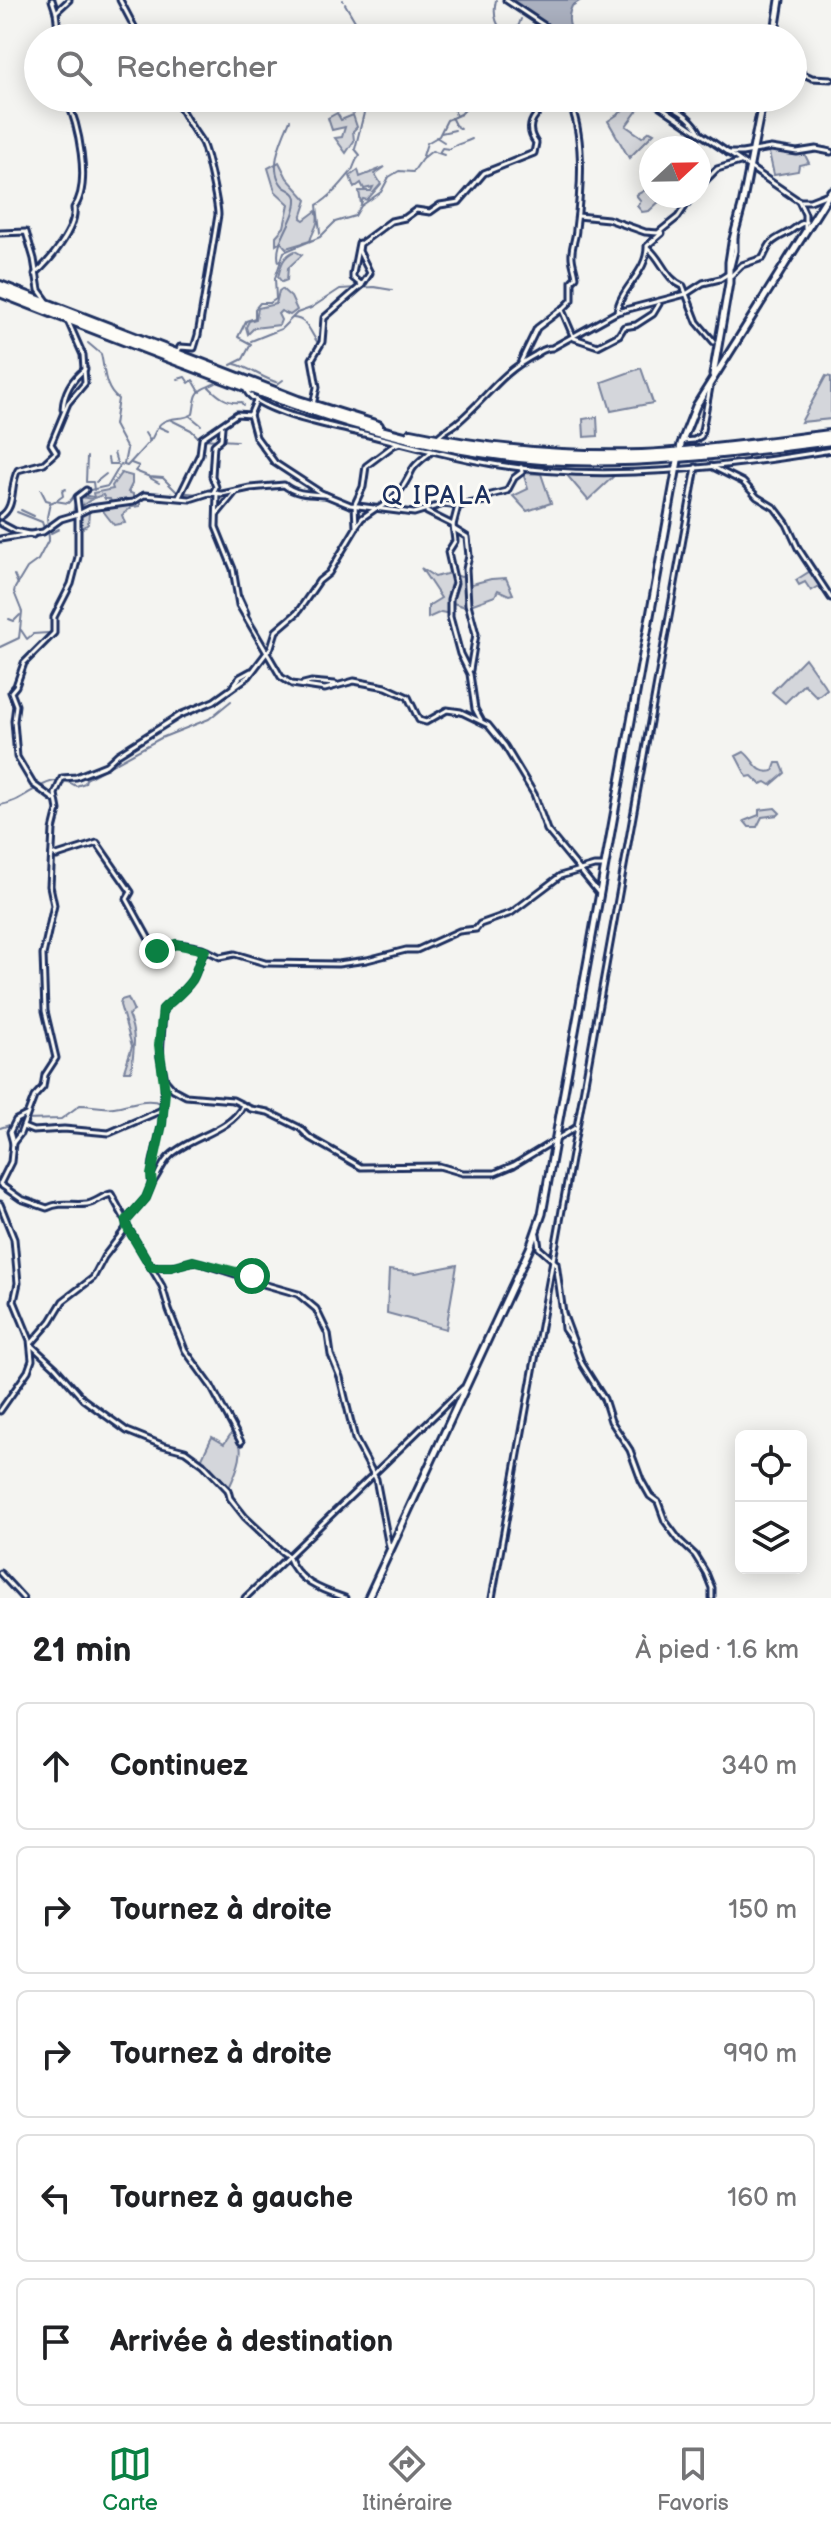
<!DOCTYPE html>
<html lang="fr">
<meta charset="utf-8">
<style>
body{margin:0;font-family:"Balsamiq Sans",sans-serif;background:#f6f6f6;color:#202124}
.controls{position:absolute;right:24px;bottom:24px;display:grid;overflow:hidden;border-radius:12px;box-shadow:0 4px 20px #0003}
.controls button{width:72px;height:72px;display:grid;place-items:center;padding:0;border:0;border-bottom:2px solid #e0e0e0;background:#fff;color:#202124;font:40px sans-serif}
.compass{position:absolute;left:639px;top:136px;width:72px;height:72px;border-radius:50%;background:#fff;box-shadow:0 4px 20px #0003;rotate:68deg}
.stop{position:absolute;width:24px;height:24px;margin:-18px;border:6px solid #0b8043;border-radius:50%;background:#fff}
.stop.end{background:#0b8043;border-color:#fff;box-shadow:0 2px 8px #0008}
.list{margin:0;padding:0;list-style:none}
h2{display:flex;justify-content:space-between;align-items:center;height:104px;margin:0;padding:0 32px;font-size:34px}
h2 small{font-size:26px;font-weight:400;color:#757577}
.list li{display:grid;grid-template-columns:52px 1fr auto;gap:24px;align-items:center;box-sizing:border-box;height:128px;margin:0 16px 16px;padding:0 16px;border:2px solid #e0e0e0;border-radius:12px}
.list b{display:block;font-size:30px;white-space:nowrap}
.list em{font-size:26px;font-style:normal;color:#757577}
.icon{flex:none;width:44px;height:44px;fill:none;stroke:currentColor;stroke-width:2;stroke-linecap:round;stroke-linejoin:round}
.map{position:relative;flex:none;width:831px;height:1598px;overflow:hidden}
.search{position:absolute;background:#fff;box-shadow:0 4px 20px #0003;left:24px;right:24px;top:24px;height:88px;display:flex;align-items:center;gap:20px;box-sizing:border-box;padding:0 28px;border-radius:44px;color:#757577;font-size:30px}
.sheet{height:824px;background:#fff}
nav{display:flex;justify-content:space-around;align-items:center;box-sizing:border-box;height:112px;border-top:2px solid #e0e0e0;background:#fff;font-size:22px;color:#757577}
nav a{display:grid;justify-items:center;gap:4px}
nav .on{color:#0b8043}
.map>svg:first-child{display:block}
.green{fill:#d4d6db;stroke:#78829c;stroke-width:2}
.water{fill:#aab0bf;stroke:#717c98;stroke-width:2}
.lines{fill:none;stroke-linecap:round;stroke-linejoin:round}
.stream{stroke:#717c98;stroke-width:2}
.minor-casing{stroke:#1b2f5e;stroke-width:9}
.tertiary-casing{stroke:#1b2f5e;stroke-width:11}
.trunk-casing{stroke:#1b2f5e;stroke-width:14}
.minor{stroke:#fdfcf7;stroke-width:3}
.tertiary{stroke:#fdfcf7;stroke-width:5}
.trunk{stroke:#fdfcf7;stroke-width:8}
.route{stroke:#0b8043;stroke-width:10}
.labels{text-anchor:middle;dominant-baseline:central;stroke-width:6;stroke-linejoin:round;paint-order:stroke}
.quarter-label{font-size:26px;letter-spacing:2px;fill:#1b2f5e;stroke:#fdfcf7}
</style>
<div class="map">
<svg width="831" height="1598" viewBox="0 0 831 1598">
<rect width="100%" height="100%" fill="#f4f4f1"/>
<filter id="ink" filterUnits="userSpaceOnUse"><feTurbulence type="fractalNoise" baseFrequency=".0125" numOctaves="2"/><feDisplacementMap in="SourceGraphic" scale="16" xChannelSelector="R" yChannelSelector="G"/><feConvolveMatrix kernelMatrix="1 2 1 2 8 2 1 2 1" color-interpolation-filters="sRGB"/></filter>
<g filter="url(#ink)">
<g class="green">
<path d="M636,102L640,107L626,126L642,137L650,131L654,133L629,158L608,121Z"/>
<path d="M337,113L341,120L353,115L357,127L353,131L354,141L346,153L335,138L342,137L345,127L332,130L328,118Z"/>
<path d="M768,148L803,151L809,163L799,165L798,171L774,175Z"/>
<path d="M279,162L287,178L307,200L301,218L304,220L316,211C321,224 313,229 310,241L286,248L281,242L276,245V236L284,227L289,204L275,191L268,168Z"/>
<path d="M385,167L375,174L381,184L367,200L363,199L361,204L359,191H371L373,187L364,189L361,183L354,188L350,176L358,170L360,177Z"/>
<path d="M651,187V196H661L662,199L649,211L642,212L637,206L641,201L636,195Z"/>
<path d="M295,251L302,255L288,268L287,280L282,282L278,277C281,265 283,256 295,251Z"/>
<path d="M282,289L291,297L297,310L290,315L281,311L278,314L281,320L279,325L254,328L248,334L246,327L249,321L256,319L258,308L276,304L279,291Z"/>
<path d="M641,368L653,403L611,411L602,382Z"/>
<path d="M826,376L831,377V419L801,422Z"/>
<path d="M597,417L598,436L584,437L583,419Z"/>
<path d="M121,473L132,476V484L128,492L133,494V502L140,497V506L132,507L122,515L125,523L114,525L100,507L94,508L89,513L88,524L83,528L77,515L73,512L76,500L81,497L92,499L83,505L84,510L112,504L110,499H105L103,495L94,498L93,493L113,489L112,486Z"/>
<path d="M523,473L541,474L551,503L527,511L513,496L528,489Z"/>
<path d="M566,474H616L588,500Z"/>
<path d="M421,568L435,577L450,573L461,577L465,576L468,582L464,585L468,589V585L491,579L506,578L513,594L509,595L498,590L495,596L465,607L447,601L450,604V614L441,612L428,618V606L441,598Z"/>
<path d="M812,570L821,585L811,591L805,582L799,585L796,580Z"/>
<path d="M805,658L827,689L817,697L804,684L785,703L772,692Z"/>
<path d="M744,752C755,760 756,775 773,771L776,763H781L785,773L771,785L766,782L760,784L752,776L747,777L736,756Z"/>
<path d="M775,808L780,813L778,815L762,817L757,827H749L744,821L759,815V810Z"/>
<path d="M128,998L134,1011L128,1015C137,1035 134,1049 131,1071H124L132,1046L120,1005L121,1000Z"/>
<path d="M457,1265L446,1329L387,1313L389,1270L416,1273Z"/>
<path d="M235,1428C247,1449 238,1469 228,1490L200,1462L212,1437L224,1444Z"/>
</g>
<path class="water" d="M510,0H581L572,6C566,19 569,28 577,38H565Z"/>
<g class="lines">
<g class="stream">
<path d="M343,0V1"/>
<path d="M496,0C492,17 497,26 508,38"/>
<path d="M345,4L365,38"/>
<path d="M514,38L521,19"/>
<path d="M449,101L453,104L456,116"/>
<path d="M452,119L455,125L461,129"/>
<path d="M441,133L455,130"/>
<path d="M436,137L444,142"/>
<path d="M439,153L442,148L449,149C456,144 464,143 472,139"/>
<path d="M422,159L432,151L444,155"/>
<path d="M320,233L317,205C330,198 342,183 351,172C355,166 354,161 360,155L355,149L364,113V98"/>
<path d="M279,262C273,241 297,221 296,198C295,191 287,190 283,186C267,169 282,138 290,120"/>
<path d="M293,318C309,319 310,334 319,344"/>
<path d="M251,341L281,329L297,313L311,308L340,289L374,287L392,290"/>
<path d="M88,343L101,354C105,371 104,388 118,399L114,425L127,449L124,464"/>
<path d="M235,364C251,368 263,379 279,383L283,380"/>
<path d="M231,365L243,359L251,344L238,337L246,321L255,318V309L260,303H270L276,299L275,278L284,252L320,237L335,222L355,216L361,206L381,192L389,177L399,171L413,172L422,159L427,143L439,136L447,120L461,114L476,98"/>
<path d="M178,379L185,377L189,383L193,380L200,392"/>
<path d="M209,387C217,395 227,404 241,402L243,405"/>
<path d="M190,416L201,425"/>
<path d="M171,420L191,430L200,439L237,441"/>
<path d="M159,427L168,431"/>
<path d="M145,433L150,441"/>
<path d="M114,453L117,463"/>
<path d="M87,457L86,482H93L94,490"/>
<path d="M108,458L109,464H117"/>
<path d="M131,463L139,466L135,471L150,477L163,478L177,492L199,494"/>
<path d="M150,478L159,483"/>
<path d="M96,482L106,474"/>
<path d="M41,490L46,500L50,501"/>
<path d="M82,495L93,497"/>
<path d="M56,501L63,496L62,491L66,489"/>
<path d="M21,510L34,516"/>
<path d="M17,512L42,522L44,528"/>
<path d="M51,533L59,529"/>
<path d="M14,575L18,584"/>
<path d="M9,619L14,621L20,615"/>
<path d="M21,630L27,639L33,634L48,633"/>
<path d="M0,647L19,638L22,612L14,592L15,588L27,568L38,560L49,539L47,517L50,503L55,501L68,503L77,493L108,486L121,464L127,466C130,463 150,441 152,438C156,431 156,426 163,422C176,415 181,421 193,414C194,410 195,399 197,395C201,386 213,387 218,381"/>
<path d="M0,805C28,802 47,768 76,786L85,783L86,779L161,738L209,719L231,701"/>
<path d="M0,1128L25,1120L61,1119L80,1105C92,1105 104,1109 114,1107C130,1105 145,1097 161,1103"/>
</g>
<defs>
<g id="minor">
<path d="M52,0L56,12"/>
<path d="M120,0L140,38"/>
<path d="M506,0L563,38"/>
<path d="M59,38L56,12L69,0"/>
<path d="M642,38L667,36L691,38"/>
<path d="M793,69L812,78L831,79"/>
<path d="M175,98C183,114 191,127 201,141C206,148 218,204 218,215L198,335L194,348L180,347L178,352"/>
<path d="M575,98L571,106C585,140 581,191 576,229C576,237 572,245 572,253C571,261 575,268 576,277L572,281V300L562,310L574,338L598,346L619,335L624,327L636,325L653,314L659,304"/>
<path d="M648,98L799,201"/>
<path d="M658,103C674,105 691,117 699,131"/>
<path d="M728,153H742L771,148L797,152L816,149L831,152"/>
<path d="M699,187L717,169L740,162"/>
<path d="M578,216L608,219L645,232L658,233L678,217L692,196"/>
<path d="M805,229V214L799,201H810L828,194"/>
<path d="M0,233L26,232L34,259L39,290L47,301"/>
<path d="M359,243L353,274V278L362,285"/>
<path d="M648,248C662,259 666,280 683,286L697,322L714,342"/>
<path d="M731,267L735,251V235"/>
<path d="M35,274C50,261 77,228 74,208C92,184 78,123 66,98"/>
<path d="M730,277L742,265L763,258C771,240 772,241 789,232C796,228 798,224 806,222"/>
<path d="M617,312C620,288 648,272 647,246L662,233"/>
<path d="M521,361L537,328L562,309"/>
<path d="M246,390C256,411 327,425 351,431C400,442 448,457 499,465C605,482 725,468 831,450"/>
<path d="M313,405L317,387L312,359L322,342L324,318L362,285L370,273L359,251L360,244L391,221L405,218L416,210L430,212L440,205L459,202L484,173L534,153L536,143C521,122 540,112 552,98"/>
<path d="M63,409C64,393 72,379 85,369"/>
<path d="M250,415L256,437L275,463L321,493L350,505L414,513L444,504L458,506L484,501L491,495L507,491L514,478L522,472L521,467"/>
<path d="M438,437C443,431 451,428 458,422C487,398 499,374 535,355C542,351 544,348 552,348L617,312L686,294L703,283L720,279L728,274"/>
<path d="M683,441L694,440L701,436L710,387"/>
<path d="M711,466L743,482L757,497L775,508L787,524L798,548L831,598"/>
<path d="M213,493L216,487L212,476L214,445L221,439L222,427"/>
<path d="M217,493L216,527L233,569L239,605L281,677L292,684L325,689L354,681L386,687L408,697L419,720L426,722L447,710L461,712L488,725L505,746L534,794L547,830L598,892"/>
<path d="M179,497L200,454L202,438L237,414L250,415L256,401"/>
<path d="M379,508C397,498 404,487 412,470C416,463 425,457 431,452"/>
<path d="M427,512L453,525L455,541L448,552L455,583L450,599V617L460,654L470,674L475,709L481,720"/>
<path d="M79,513L77,497L86,490"/>
<path d="M218,513L236,491"/>
<path d="M0,517C17,507 9,485 18,470L44,463L56,452L51,444L68,403L85,383L83,355L68,321"/>
<path d="M0,523L15,531L33,535"/>
<path d="M357,525L362,518L375,509"/>
<path d="M453,525L458,506"/>
<path d="M454,529L467,537L469,556L466,569L468,604L476,634L470,670"/>
<path d="M0,539L43,532L61,519L78,514"/>
<path d="M239,598L246,613"/>
<path d="M303,684L311,682L335,684"/>
<path d="M233,686L240,677L251,671"/>
<path d="M55,800L33,784L17,757L14,721L16,705L11,692L16,686L24,663L54,633V617L71,584L78,557V514L90,508L133,502L144,495L190,499L209,493L222,494L250,488L284,485C296,495 311,494 326,495"/>
<path d="M52,854L57,856L97,843L131,892L127,899L155,950L176,944L185,945L202,948L220,957L235,954L265,963L338,964L367,960L406,950H417L459,931L476,929L480,924L511,913L560,876L594,866H605"/>
<path d="M205,950C198,961 198,971 192,980C184,992 173,999 163,1009L160,1056L165,1080L173,1089L186,1096L233,1100L251,1109L268,1112L300,1128L310,1138L361,1167L439,1166L463,1173H495L514,1165L575,1128"/>
<path d="M23,1127L33,1131L64,1129L109,1133L162,1110"/>
<path d="M13,1143L10,1132L16,1120L26,1115"/>
<path d="M152,1183C159,1175 162,1163 170,1156C189,1137 232,1131 243,1105"/>
<path d="M0,1184L11,1162L13,1143L20,1134L34,1097L43,1087L45,1075L56,1058L45,1011L43,955L54,905L50,886L53,830L58,810L55,794L62,778L76,777L106,765L118,754L180,715L214,701L249,676L271,647L276,631L297,613L319,581L329,573L356,528L355,504L363,487L366,466L394,445L400,443"/>
<path d="M1,1185L21,1199L47,1208C62,1201 71,1206 87,1204C95,1203 102,1196 111,1194L126,1221"/>
<path d="M0,1204L14,1239L18,1283L14,1301L30,1340L32,1360L28,1371L0,1411"/>
<path d="M128,1228L162,1286L169,1310L185,1350L211,1386L241,1442"/>
<path d="M537,1234L539,1248L556,1263L563,1313L582,1364L604,1399L611,1421L630,1450L641,1480L650,1496L658,1502L665,1521L679,1540L695,1555L706,1573L712,1588V1598"/>
<path d="M151,1267H171L193,1261L201,1263L235,1274L252,1276L263,1284L298,1294L316,1309L328,1334L331,1355L340,1377L355,1439L376,1479L389,1547"/>
<path d="M563,1317L564,1329L571,1339"/>
<path d="M31,1344L51,1321L63,1301L93,1278L104,1257L127,1227L126,1221L146,1198L151,1186L153,1162L162,1124L165,1080"/>
<path d="M31,1345L55,1367L83,1399L127,1431L162,1445L185,1451L203,1464L228,1490L230,1498L245,1517L281,1551L288,1556C297,1582 322,1590 345,1598"/>
<path d="M0,1573L23,1598"/>
<path d="M245,1598L463,1388"/>
<path d="M492,1598L696,467"/>
</g>
<g id="tertiary">
<path d="M774,38L780,0"/>
<path d="M713,375L729,283V262L732,243L742,206L763,98"/>
<path d="M368,1598L530,1248L542,1214L681,444L696,406L831,191"/>
</g>
<g id="trunk">
<path d="M0,286L298,401L378,426"/>
<path d="M0,292C64,317 128,342 192,366C308,411 416,450 542,459C639,465 734,452 831,440"/>
<path d="M411,434C487,450 564,457 642,455C705,452 768,442 831,435"/>
</g>
</defs>
<use href="#minor" class="minor-casing"/>
<use href="#tertiary" class="tertiary-casing"/>
<use href="#trunk" class="trunk-casing"/>
<use href="#minor" class="minor"/>
<use href="#tertiary" class="tertiary"/>
<use href="#trunk" class="trunk"/>
</g>
</g>
<g class="lines" filter="url(#ink)">
<path class="route" d="M157,951L176,944L205,950C198,961 197,972 192,980C184,992 173,999 163,1009L159,1045L165,1091L162,1124L151,1175L152,1183L146,1198L126,1221L127,1227L151,1267H171L193,1261L252,1276"/>
</g>
<g class="labels">
<g class="quarter-label">
<text x="437" y="496">Q IPALA</text>
</g>
</g>
</svg>
<div class="controls">
<button><svg class="icon" aria-label="locate" viewBox="0 0 24 24"><circle cx="12" cy="12" r="6"/><path d="M12 2v4M12 18v4M2 12h4M18 12h4"/></svg></button>
<button><svg class="icon" aria-label="layers" viewBox="0 0 24 24"><path d="M12 4l9 5-9 5-9-5zM3 14l9 5 9-5"/></svg></button>
</div>
<svg class="compass" viewBox="-18 -18 36 36"><path d="M0-13l5 13h-10z" fill="#e53935"/><path d="M0 13l5-13h-10z" fill="#757577"/></svg>
<div class="stop" style="left:252px;top:1276px"></div>
<div class="stop end" style="left:157px;top:951px"></div>
<div class="search"><svg class="icon" aria-label="search" viewBox="0 0 24 24"><circle cx="10" cy="10" r="6"/><path d="M15 15l6 6"/></svg>Rechercher</div>
</div>
<section class="sheet">
<h2>21 min<small>À pied · 1.6 km</small></h2>
<ul class="list">
<li><svg class="icon" aria-label="ahead" viewBox="0 0 24 24"><path d="M12 20V5M6 11l6-6 6 6"/></svg><div><b>Continuez</b></div><em>340 m</em></li>
<li><svg class="icon" aria-label="right" viewBox="0 0 24 24"><path d="M7 20v-9h11M14 6l5 5-5 5"/></svg><div><b>Tournez à droite</b></div><em>150 m</em></li>
<li><svg class="icon" aria-label="right" viewBox="0 0 24 24"><path d="M7 20v-9h11M14 6l5 5-5 5"/></svg><div><b>Tournez à droite</b></div><em>990 m</em></li>
<li><svg class="icon" aria-label="left" viewBox="0 0 24 24"><path d="M17 20v-9H6M10 6l-5 5 5 5"/></svg><div><b>Tournez à gauche</b></div><em>160 m</em></li>
<li><svg class="icon" aria-label="arrive" viewBox="0 0 24 24"><path d="M6 21V4h12l-3 4 3 4H6"/></svg><div><b>Arrivée à destination</b></div></li>
</ul>
</section>
<nav>
<a class="on"><svg class="icon" aria-label="map" viewBox="0 0 24 24"><path d="M3 6l6-2 6 2 6-2v14l-6 2-6-2-6 2zM9 4v14M15 6v14"/></svg>Carte</a>
<a><svg class="icon" aria-label="directions" viewBox="0 0 24 24"><path d="M12 3l9 9-9 9-9-9zM9 14v-3h6M13 9l2 2-2 2"/></svg>Itinéraire</a>
<a><svg class="icon" aria-label="saved" viewBox="0 0 24 24"><path d="M7 4h10v16l-5-4-5 4z"/></svg>Favoris</a>
</nav>
